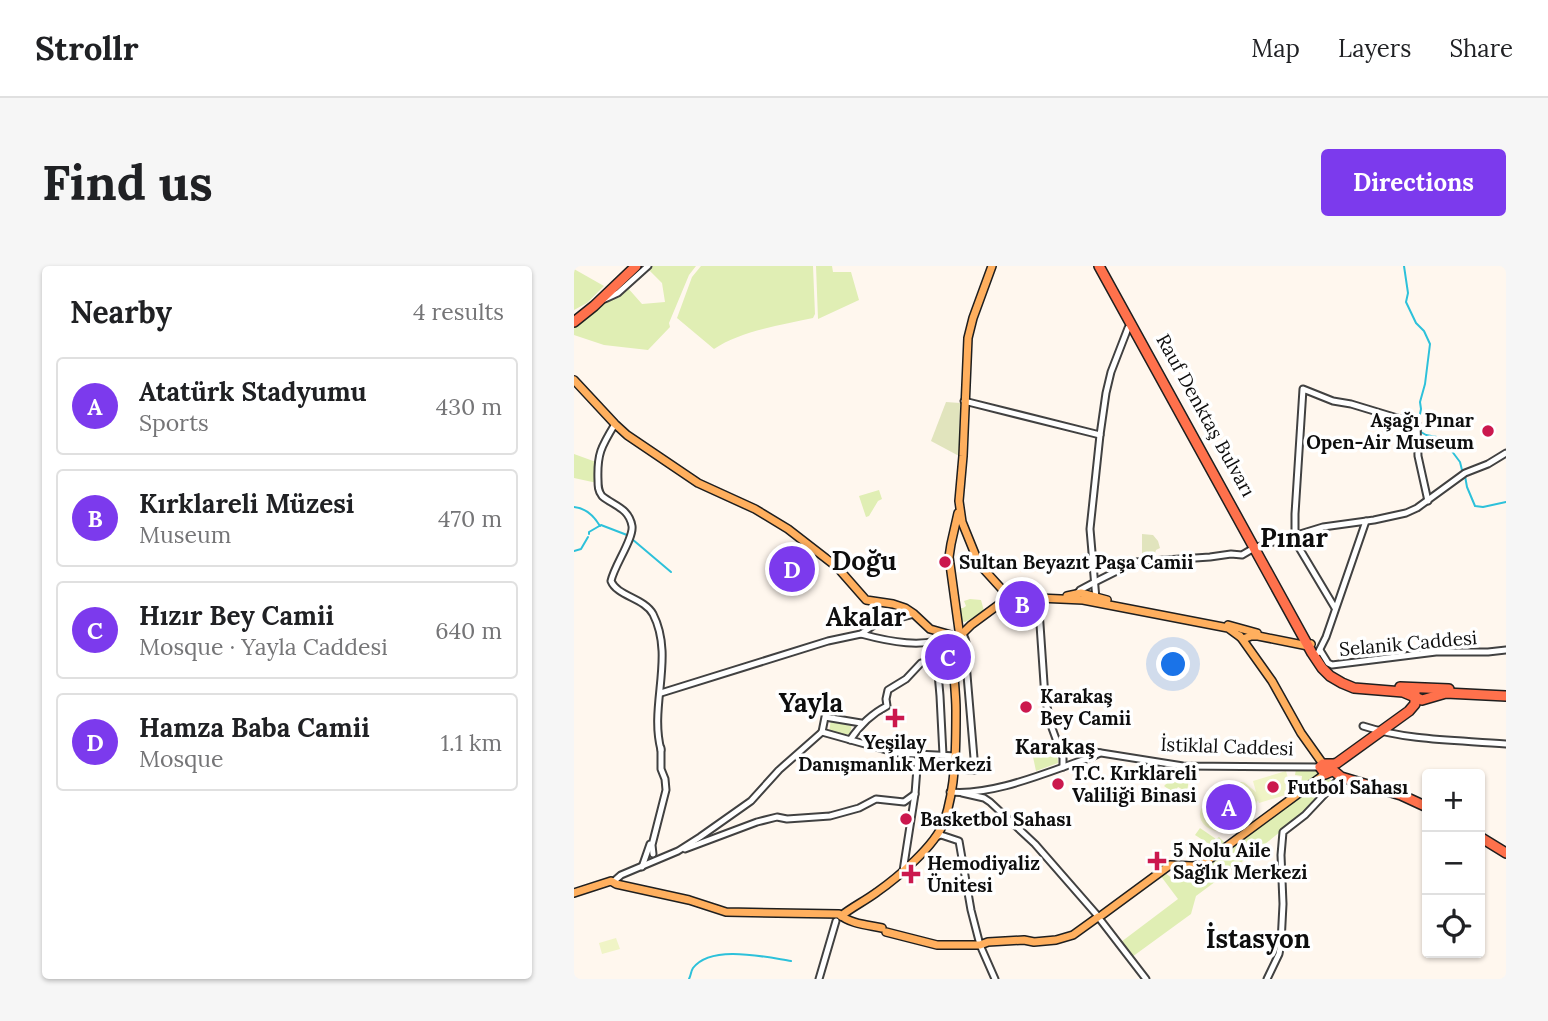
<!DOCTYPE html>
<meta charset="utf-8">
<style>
body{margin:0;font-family:Lora,serif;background:#f6f6f6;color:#202124}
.controls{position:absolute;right:21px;bottom:21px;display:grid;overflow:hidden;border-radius:7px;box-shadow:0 2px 5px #0004}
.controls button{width:63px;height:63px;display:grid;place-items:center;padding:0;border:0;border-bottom:2px solid #e0e0e0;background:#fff;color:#202124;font:35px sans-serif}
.you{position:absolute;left:600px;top:399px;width:24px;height:24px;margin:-18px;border:5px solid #fff;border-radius:50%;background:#1a73e8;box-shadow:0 0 0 10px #1a73e833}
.badge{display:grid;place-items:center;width:46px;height:46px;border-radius:50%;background:#7c3aed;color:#fff;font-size:23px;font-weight:700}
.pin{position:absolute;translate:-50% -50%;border:4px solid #fff;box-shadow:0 2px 7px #0006}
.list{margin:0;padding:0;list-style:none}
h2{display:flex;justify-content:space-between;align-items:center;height:91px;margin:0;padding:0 28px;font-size:30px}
h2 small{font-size:23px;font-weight:400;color:#757577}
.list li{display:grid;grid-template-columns:46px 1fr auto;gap:21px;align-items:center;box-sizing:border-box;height:98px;margin:0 14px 14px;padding:0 14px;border:2px solid #e0e0e0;border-radius:7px}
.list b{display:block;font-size:26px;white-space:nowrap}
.list p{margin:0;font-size:23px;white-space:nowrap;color:#757577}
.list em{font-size:23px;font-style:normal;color:#757577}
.icon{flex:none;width:38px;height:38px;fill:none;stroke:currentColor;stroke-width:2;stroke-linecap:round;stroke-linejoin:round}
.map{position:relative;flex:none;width:932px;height:713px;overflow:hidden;border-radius:7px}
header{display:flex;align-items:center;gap:42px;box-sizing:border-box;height:98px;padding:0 35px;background:#fff;border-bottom:2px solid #e0e0e0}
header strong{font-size:33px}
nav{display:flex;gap:38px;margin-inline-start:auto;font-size:24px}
.intro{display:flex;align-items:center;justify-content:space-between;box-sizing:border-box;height:168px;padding:0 42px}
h1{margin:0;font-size:49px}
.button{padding:18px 32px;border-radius:7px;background:#7c3aed;color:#fff;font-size:24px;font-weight:700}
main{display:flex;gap:42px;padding:0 42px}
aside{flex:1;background:#fff;border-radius:7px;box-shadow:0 2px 5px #0004}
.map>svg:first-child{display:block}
.green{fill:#e0eeb4}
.cemetery{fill:#e1e4bd}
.pitch{fill:#f0f4c6}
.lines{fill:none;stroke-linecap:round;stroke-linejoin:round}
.stream{stroke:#2dc1da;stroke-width:2}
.minor-casing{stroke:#414141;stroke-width:9}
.major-casing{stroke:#1f1f1f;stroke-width:10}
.highway-casing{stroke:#1f1f1f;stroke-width:12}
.minor{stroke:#fff;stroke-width:5}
.major{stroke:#ffaf5e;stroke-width:7}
.highway{stroke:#ff714c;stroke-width:9}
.poi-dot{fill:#cb184e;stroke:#fff;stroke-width:2.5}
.labels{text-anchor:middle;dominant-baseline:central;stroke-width:7;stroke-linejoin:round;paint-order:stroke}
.street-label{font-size:19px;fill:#0e0e0e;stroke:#fff}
.poi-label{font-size:19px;font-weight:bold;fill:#0e0e0e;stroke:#fff;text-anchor:start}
.neighbourhood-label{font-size:21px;font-weight:bold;fill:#0e0e0e;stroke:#fff}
.district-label{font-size:26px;font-weight:bold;fill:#0e0e0e;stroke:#fff}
</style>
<header>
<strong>Strollr</strong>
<nav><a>Map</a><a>Layers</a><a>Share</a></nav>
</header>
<div class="intro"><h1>Find us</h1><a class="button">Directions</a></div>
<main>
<aside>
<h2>Nearby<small>4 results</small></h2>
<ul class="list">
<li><span class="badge">A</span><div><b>Atatürk Stadyumu</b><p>Sports</p></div><em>430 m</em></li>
<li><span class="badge">B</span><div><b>Kırklareli Müzesi</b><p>Museum</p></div><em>470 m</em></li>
<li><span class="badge">C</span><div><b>Hızır Bey Camii</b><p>Mosque · Yayla Caddesi</p></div><em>640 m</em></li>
<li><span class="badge">D</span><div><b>Hamza Baba Camii</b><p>Mosque</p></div><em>1.1 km</em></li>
</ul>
</aside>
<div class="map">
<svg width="932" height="713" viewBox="0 0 932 713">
<rect width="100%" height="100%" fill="#fff7ee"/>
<g class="green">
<path d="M77,0H122L115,9L95,57L96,61L74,84L30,79L0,69V61L53,21L68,38L91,36L88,17L74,3Z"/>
<path d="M127,0H239L241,48L239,52C207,59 166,65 140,83L103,52L118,11Z"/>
<path d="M242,0H258L259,6H277L285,34L244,53Z"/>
<path d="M0,3L30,20L13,37L0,44Z"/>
<path d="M0,188L22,196L23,217L0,212Z"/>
<path d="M305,224L308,233L304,235L295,250L292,251L285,230Z"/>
<path d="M396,333L407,334L410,345L391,356L386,355L384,342H389L392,340L390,335Z"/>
<path d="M257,453L264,454V456L268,457L269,455L278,457L276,469L272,468L271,471L255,467Z"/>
<path d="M476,481H481L483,484L484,497L462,505L458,486Z"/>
<path d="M722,503H743L744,507L727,520L728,510L721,509Z"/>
<path d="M750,511L754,512L760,516C719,560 670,594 622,630L617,648L558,691L547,676L604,633L586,609L590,606L603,616L618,603Z"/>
<path d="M615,513L613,526L604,521L600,527L590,520L593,517Z"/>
<path d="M626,562L642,573L645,571L651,577L643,583L621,569Z"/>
</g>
<g class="cemetery">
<path d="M372,136L386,137L385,190L357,175Z"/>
<path d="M568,268L579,269L584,275L586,282L582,284L580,291L568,293Z"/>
</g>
<g class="pitch">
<path d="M712,505L718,527L685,537L684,534L679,543L647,565C635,567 619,553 629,540C633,536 661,516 666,516C668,516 670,516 671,517L682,526L679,515Z"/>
<path d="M42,672L46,683L28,688L25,677Z"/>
</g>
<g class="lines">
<g class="stream">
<path d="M830,0L834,27L832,36L842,57L850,65L856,78L851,118L846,136L847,143L845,153L847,166L852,169L868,172L886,196L888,204"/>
<path d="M891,210L893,221L901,240L909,241L932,236"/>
<path d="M0,241C12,242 20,250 26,260"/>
<path d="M15,268V266L27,259L53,269"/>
<path d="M58,273L97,306"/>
<path d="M0,285L7,283L14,271"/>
<path d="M115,713C117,709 117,705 119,702C137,678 191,691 217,695"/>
</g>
<defs>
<g id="minor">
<path d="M31,33L44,27L74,0"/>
<path d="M390,135L526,169"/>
<path d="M41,158C27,181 23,188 24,214C24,220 24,225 28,230C40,240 55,242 58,260C60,272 40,300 37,315C43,330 70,332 79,348C101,391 75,439 87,484"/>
<path d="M721,269V248L729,123L759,135L777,138L843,158L844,190L854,235"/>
<path d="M718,270L761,342"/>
<path d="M503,328L506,324L521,316L561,296L636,291L657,288L668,289L680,282L749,261L800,254L832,247L843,242L891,207L914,198L932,187"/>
<path d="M464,329L471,432L478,462L489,492V501"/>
<path d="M522,333L516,263L526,169L532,127L537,106L554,62L558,60"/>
<path d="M287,368C313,375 352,384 377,369"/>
<path d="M746,384L754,397L758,399L862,386H914L932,384"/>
<path d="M744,387L752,371L792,255"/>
<path d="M363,395L366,430L369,489"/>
<path d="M87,427L254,375L287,368L300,359L340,348"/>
<path d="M789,460C835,475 884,474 932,478"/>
<path d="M248,466L323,487L382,490"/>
<path d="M248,466L251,451L287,457"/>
<path d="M276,474C286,459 297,448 313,440L312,433L314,424L332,413L347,397L363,395L378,380"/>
<path d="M483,480L609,500L746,501"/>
<path d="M380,503L401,504L392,397C393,387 394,375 388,367"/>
<path d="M376,526C421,530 475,505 518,491L526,487"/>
<path d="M388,527L410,532L416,536L461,578L523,649"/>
<path d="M362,571L367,569L385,575L397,644L405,675"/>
<path d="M111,583L183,556L203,551L213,553L256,550L285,542L302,533L330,536L341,528"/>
<path d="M79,588L78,579L92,524L91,513L87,503V482"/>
<path d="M68,601L76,578"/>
<path d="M329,605L341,528L344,489"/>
<path d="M39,616L47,609L104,585L126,571L177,535L205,504L248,466"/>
<path d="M525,652L572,713"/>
<path d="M406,679L421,713"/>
<path d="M245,713L262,655"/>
<path d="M693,713L705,688L707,677L709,638L707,589L709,566L731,549L764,514"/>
</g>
<g id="major">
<path d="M418,0L399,52L394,72L389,190L385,235L388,256L405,298L435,331"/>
<path d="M0,114L41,158L53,169L124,217L181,243L214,263L263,301L292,334L319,338L331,342L340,348L356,363L377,369"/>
<path d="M384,247L377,278L375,291L385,364"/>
<path d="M493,330L507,327L533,334"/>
<path d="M654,359L683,367"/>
<path d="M666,370L698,415L727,467L749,498"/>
<path d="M380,374L385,371L397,359L435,331H440L509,334L654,362L669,373L677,370H684L734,380L737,378"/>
<path d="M0,627L37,615L42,618L115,634L152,646L265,648C276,658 294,659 308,662"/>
<path d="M528,649L596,599L619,600L629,598L751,508"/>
<path d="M267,650C278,641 291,635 303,626C323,612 361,580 370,556C382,521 382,481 382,444C382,421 377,397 380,374"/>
<path d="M312,666L363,679H406L414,676L450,674L460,676L482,674L499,669L524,651"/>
</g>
<g id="highway">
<path d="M525,0L738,387L748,402L756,410L768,417L780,422L829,426L848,434L872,427L932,430"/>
<path d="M0,56L20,40L62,0"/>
<path d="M826,421L875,423"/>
<path d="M754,500L767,511L827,529L853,541"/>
<path d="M758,505L751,508L746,501L749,498H760L763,497L835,445L841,438V426"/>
<path d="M906,571L932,587"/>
</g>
</defs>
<use href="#minor" class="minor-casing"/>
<use href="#major" class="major-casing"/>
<use href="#highway" class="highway-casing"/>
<use href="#minor" class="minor"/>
<use href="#major" class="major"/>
<use href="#highway" class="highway"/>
</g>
<g class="poi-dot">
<circle cx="914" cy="165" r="7"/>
<circle cx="371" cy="296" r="7"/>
<circle cx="452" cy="441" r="7"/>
<path d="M317.5 441.5h7v7h7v7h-7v7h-7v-7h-7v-7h7z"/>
<circle cx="484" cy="518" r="7"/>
<circle cx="699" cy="521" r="7"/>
<circle cx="332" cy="553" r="7"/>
<path d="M579.5 584.5h7v7h7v7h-7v7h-7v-7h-7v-7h7z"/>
<path d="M333.5 597.5h7v7h7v7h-7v7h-7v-7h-7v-7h7z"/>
</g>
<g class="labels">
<g class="street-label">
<text transform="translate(632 149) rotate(61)">Rauf Denktaş Bulvarı</text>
<text transform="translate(834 377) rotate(-5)">Selanik Caddesi</text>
<text transform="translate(653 480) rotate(2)">İstiklal Caddesi</text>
</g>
<g class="poi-label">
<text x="900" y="154" text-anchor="end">Aşağı Pınar<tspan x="900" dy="22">Open-Air Museum</tspan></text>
<text x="385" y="296">Sultan Beyazıt Paşa Camii</text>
<text x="466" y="430">Karakaş<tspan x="466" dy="22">Bey Camii</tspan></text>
<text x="321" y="476" text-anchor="middle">Yeşilay<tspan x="321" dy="22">Danışmanlık Merkezi</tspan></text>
<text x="498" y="507">T.C. Kırklareli<tspan x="498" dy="22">Valiliği Binasi</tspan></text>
<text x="713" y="521">Futbol Sahası</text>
<text x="346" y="553">Basketbol Sahası</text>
<text x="599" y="584">5 Nolu Aile<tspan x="599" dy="22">Sağlık Merkezi</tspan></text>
<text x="353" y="597">Hemodiyaliz<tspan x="353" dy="22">Ünitesi</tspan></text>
</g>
<g class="neighbourhood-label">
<text x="481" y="480">Karakaş</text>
</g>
<g class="district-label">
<text x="720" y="271">Pınar</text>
<text x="290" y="294">Doğu</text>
<text x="292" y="350">Akalar</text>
<text x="237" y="436">Yayla</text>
<text x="684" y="672">İstasyon</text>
</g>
</g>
</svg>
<div class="controls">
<button>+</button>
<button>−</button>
<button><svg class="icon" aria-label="locate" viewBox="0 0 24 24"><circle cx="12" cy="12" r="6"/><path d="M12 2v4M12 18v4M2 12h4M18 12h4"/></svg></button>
</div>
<div class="you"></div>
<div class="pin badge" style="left:655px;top:541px">A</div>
<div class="pin badge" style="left:448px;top:338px">B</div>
<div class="pin badge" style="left:374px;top:391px">C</div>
<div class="pin badge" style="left:218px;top:303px">D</div>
</div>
</main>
